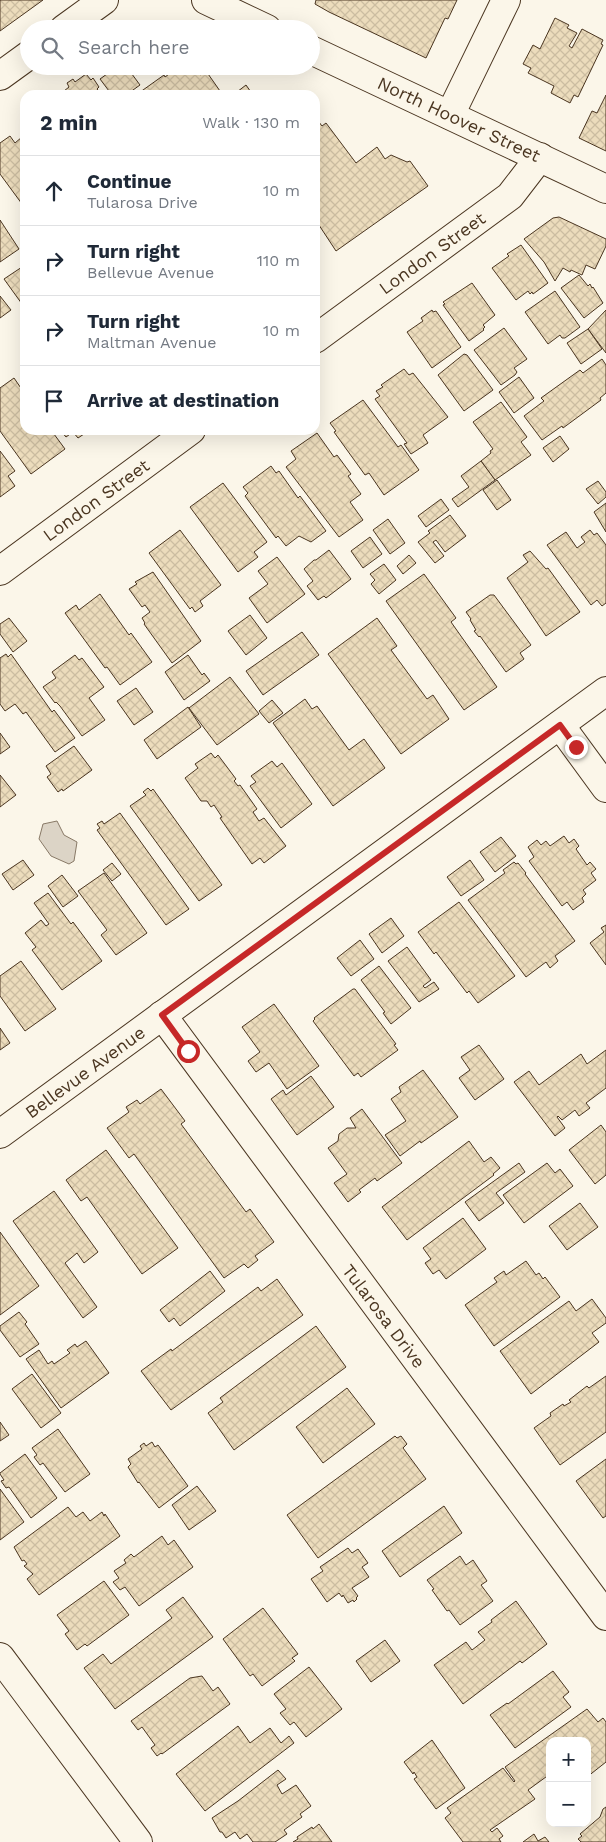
<!DOCTYPE html>
<meta charset="utf-8">
<style>
body{margin:0;font-family:"Work Sans",sans-serif;background:#f2f2f3;color:#1f2937}
.controls{position:absolute;right:15px;bottom:15px;display:grid;overflow:hidden;border-radius:10px;box-shadow:0 5px 20px #0002}
.controls button{width:45px;height:45px;display:grid;place-items:center;padding:0;border:0;border-bottom:1px solid #e0e1e3;background:#fff;color:#1f2937;font:25px sans-serif}
.stop{position:absolute;width:15px;height:15px;margin:-11px;border:4px solid #c62828;border-radius:50%;background:#fff}
.stop.end{background:#c62828;border-color:#fff;box-shadow:0 1px 5px #0008}
.list{margin:0;padding:0;list-style:none}
h2{display:flex;justify-content:space-between;align-items:center;height:65px;margin:0;padding:0 20px;font-size:21px}
h2 small{font-size:16px;font-weight:400;color:#747a83}
.list li{display:grid;grid-template-columns:32px 1fr auto;gap:15px;align-items:center;box-sizing:border-box;height:70px;padding:0 20px;border-top:1px solid #e0e1e3}
.list b{display:block;font-size:19px;white-space:nowrap}
.list p{margin:0;font-size:16px;white-space:nowrap;color:#747a83}
.list em{font-size:16px;font-style:normal;color:#747a83}
.icon{flex:none;width:28px;height:28px;fill:none;stroke:currentColor;stroke-width:2;stroke-linecap:round;stroke-linejoin:round}
.map{position:relative;flex:none;width:606px;height:1842px;overflow:hidden}
.search{position:absolute;background:#fff;box-shadow:0 5px 20px #0002;left:20px;top:20px;width:300px;height:55px;display:flex;align-items:center;gap:12px;box-sizing:border-box;padding:0 18px;border-radius:28px;color:#747a83;font-size:19px}
.panel{position:absolute;background:#fff;box-shadow:0 5px 20px #0002;left:20px;top:90px;width:300px;height:345px;border-radius:15px}
.map>svg:first-child{display:block}
.water{fill:#dcd4c6;stroke:#887966}
.building{fill:url(#building-cross-hatch);stroke:#4a3520}
.lines{fill:none;stroke-linecap:round;stroke-linejoin:round}
.street-casing{stroke:#4a3520;stroke-width:30}
.secondary-casing{stroke:#4a3520;stroke-width:30}
.street{stroke:#fbf6e9;stroke-width:28}
.secondary{stroke:#fbf6e9;stroke-width:28}
.route{stroke:#c62828;stroke-width:6}
.labels{text-anchor:middle;dominant-baseline:central;stroke-width:4;stroke-linejoin:round;paint-order:stroke}
.street-label{font-size:18px;fill:#4a3520;stroke:#fbf6e9}
</style>
<div class="map">
<svg width="606" height="1842" viewBox="0 0 606 1842">
<defs>
<pattern id="building-cross-hatch" width="8" height="8" patternUnits="userSpaceOnUse" patternTransform="scale(1.25)"><rect width="8" height="8" fill="#ecdcbc"/><path d="M0 0l8 8M0 8l8-8" fill="none" stroke="#ccbda1"/></pattern>
</defs>
<rect width="100%" height="100%" fill="#fbf6e9"/>
<path class="water" d="M57,821L64,835L77,842L74,861L69,864L51,856L39,839L43,824Z"/>
<g class="building">
<path d="M0,0H43L0,31Z"/>
<path d="M316,0H457L448,19L445,18L426,58L329,12L315,4Z"/>
<path d="M555,18L569,25L567,28L577,33L569,46L572,48L582,29L603,40L601,44L603,45L578,97L574,95L570,103L551,93L554,86L528,73L531,68L523,64L533,45L540,49Z"/>
<path d="M118,66H126L140,85L126,95H112L100,79Z"/>
<path d="M130,66H147L136,75Z"/>
<path d="M180,66H194L200,75L206,71L220,91L216,95H136L164,75L165,77Z"/>
<path d="M86,74L91,80L93,78L99,87L97,89L102,95H59L69,87L67,83L73,79L75,82Z"/>
<path d="M246,85L253,95H233Z"/>
<path d="M606,95V151L579,138L592,111L597,113Z"/>
<path d="M315,117L322,126L326,123L356,163L377,147L385,159L391,155L407,162L410,161L428,186L336,251L315,219Z"/>
<path d="M10,136L15,143L22,137L25,141V202L22,204L0,174V143Z"/>
<path d="M559,217L606,239V246L595,269L586,265L582,275L571,270L570,272L563,268L555,281L544,262L524,239L553,218Z"/>
<path d="M0,220L19,249L0,262Z"/>
<path d="M521,245L548,283L533,294L532,292L530,294L528,291L516,300L492,268L509,256L507,254Z"/>
<path d="M25,265V302L22,304L4,279Z"/>
<path d="M579,275L588,286L590,284L592,288L593,287L603,303L584,318L561,288Z"/>
<path d="M472,283L495,315L483,325L485,327L483,329L484,330L469,341L443,305L445,304L443,302Z"/>
<path d="M555,291L580,327L565,338H562L560,335L548,344L525,312Z"/>
<path d="M0,296L11,310L0,318Z"/>
<path d="M432,310L433,312L436,311L461,347L432,368L407,332L423,321L421,318Z"/>
<path d="M606,310V353L588,329Z"/>
<path d="M504,328L527,359L514,368L517,372L515,375L501,385L474,350Z"/>
<path d="M588,329L602,349L581,364L567,343Z"/>
<path d="M464,354L467,355L493,390L464,411L438,375Z"/>
<path d="M602,359L606,365V393L600,398L601,400L563,428L562,426L542,440L524,416L544,401L541,398L580,370L583,373Z"/>
<path d="M404,369L409,375L413,373L448,417L423,435L428,443L411,454L404,444L407,443L375,399L380,396L376,391L383,387L381,385Z"/>
<path d="M519,377L534,398L514,413L499,392Z"/>
<path d="M14,378L25,394V430H51L65,449L31,474L0,431V388Z"/>
<path d="M363,400L398,447L401,445L419,470L384,495L369,473L365,475L334,432L336,431L330,423Z"/>
<path d="M501,402L527,437L521,442L531,455L495,480L481,461L491,453L490,451L493,449L473,422Z"/>
<path d="M60,430H90L78,438L73,432L66,437Z"/>
<path d="M317,433L334,457L337,455L351,474L348,476L361,494L350,502L363,520L339,537L286,467L296,459L291,451Z"/>
<path d="M560,436L569,449L553,462L543,448Z"/>
<path d="M0,451L15,471L8,476L15,486L0,497Z"/>
<path d="M481,461L495,480L458,507L452,499L469,487L461,476Z"/>
<path d="M271,466L276,473L279,471L298,498L300,496L326,531L311,542L299,536L286,546L278,536L276,538L245,496L248,493L243,487Z"/>
<path d="M497,480L511,500L497,510L483,490Z"/>
<path d="M598,481L606,492V497L598,504L586,489Z"/>
<path d="M223,483L267,542L254,552L258,557L238,572L190,507Z"/>
<path d="M441,499L449,510L426,527L418,516Z"/>
<path d="M606,503V532L594,512Z"/>
<path d="M450,515L466,536L445,552L436,540L433,542L444,556L435,563L418,542L430,533L428,531Z"/>
<path d="M388,519L405,543L390,554L373,530Z"/>
<path d="M180,530L221,585L200,601L203,606L195,612L192,607L190,609L149,553Z"/>
<path d="M590,530L594,535L597,533L606,545V603L602,606L597,600L591,605L547,545L566,532L577,548L585,542L581,537Z"/>
<path d="M370,537L382,554L363,568L351,551Z"/>
<path d="M329,550L351,579L326,598L324,596L318,600L307,586L313,581L304,569L314,560H316Z"/>
<path d="M530,551L546,569L548,568L580,612L546,636L507,578L528,562L523,555Z"/>
<path d="M409,555L416,563L403,574L397,566Z"/>
<path d="M277,557L305,594L267,623L249,598L268,584L258,571Z"/>
<path d="M384,564L396,580L379,594L371,584L375,580L370,574Z"/>
<path d="M153,572L201,641L172,663L144,624L145,623L142,618L150,612L145,605L142,607L129,589L137,584L135,582Z"/>
<path d="M424,574L456,618L451,622L497,687L464,710L386,601Z"/>
<path d="M100,594L129,635L131,633L152,662L120,685L107,667L105,668L65,613L76,605L79,610Z"/>
<path d="M490,595H494L531,645L520,653L524,659L506,672L480,636L479,637L474,631L476,630L470,620L471,619L466,612Z"/>
<path d="M250,615L267,638L246,655L228,631Z"/>
<path d="M9,618L27,641L13,652L0,634V624Z"/>
<path d="M377,618L397,646L391,650L427,699L433,695L449,719L401,754L328,654Z"/>
<path d="M302,632L319,655L263,695L246,671Z"/>
<path d="M6,654L8,657L11,654L52,712L54,710L75,738L55,752L26,712L23,714L15,704L5,711L0,704V658Z"/>
<path d="M75,655L79,660L82,658L104,687L89,698L105,720L82,736L60,706L56,702L55,703L43,687L56,678L52,672Z"/>
<path d="M188,655L202,675L204,673L210,681L184,700L165,672Z"/>
<path d="M230,677L259,714L217,745L189,708Z"/>
<path d="M136,688L153,712L134,725L117,701Z"/>
<path d="M305,699L312,709L317,706L349,750L364,739L385,768L333,806L273,723Z"/>
<path d="M272,700L283,713L269,723L259,711Z"/>
<path d="M188,707L201,727L157,759L144,740Z"/>
<path d="M0,733L10,747L0,754Z"/>
<path d="M74,746L92,770L63,791L62,789L58,792L47,777L51,774L46,766Z"/>
<path d="M211,753L215,758L218,755L236,779L234,781L238,786L240,785L257,809L253,812L259,821L264,818L286,846L264,863L260,858L252,864L220,818L222,817L214,805L211,807L207,801H201L185,778L198,768L195,764Z"/>
<path d="M272,761L277,767L282,763L312,804L281,828L250,786L256,782L251,776Z"/>
<path d="M0,775L16,795L0,807Z"/>
<path d="M148,788L151,791L153,789L222,885L199,901L130,806L146,795L143,792Z"/>
<path d="M120,813L189,909L166,925L97,830L100,828L97,824L102,821L104,824Z"/>
<path d="M564,836L569,843L574,839L579,846L576,849L587,865L590,862L596,869L591,873L596,880L583,890L586,894L582,898L584,902L573,910L567,902L562,906L529,861L534,857L528,847L537,840L541,845L546,841L550,846Z"/>
<path d="M501,837L516,856L495,872L480,852Z"/>
<path d="M23,860L34,875L13,890L2,874Z"/>
<path d="M470,860L484,880L461,896L447,877Z"/>
<path d="M514,862L516,864L518,863L526,873L525,874L575,941L555,956L558,961L550,968L546,962L526,977L468,900L505,873L503,870Z"/>
<path d="M112,863L121,874L112,881L103,870Z"/>
<path d="M104,873L147,933L116,955L101,935L107,930L78,891Z"/>
<path d="M62,875L78,896L63,907L48,886Z"/>
<path d="M48,893L71,924L73,922L102,961L62,990L32,950L36,947L25,933L41,920L46,926L49,924L34,903Z"/>
<path d="M459,902L515,976L478,1003L469,991L467,993L436,952L434,954L418,932Z"/>
<path d="M391,918L404,936L382,953L369,934Z"/>
<path d="M606,925V965L590,943L604,932L601,928Z"/>
<path d="M360,940L374,959L351,976L337,958Z"/>
<path d="M407,947L431,980L423,986L425,988L434,982L439,989L419,1002L388,961Z"/>
<path d="M21,961L56,1009L25,1031L0,996V976Z"/>
<path d="M379,966L411,1008L391,1024L383,1013L385,1012L361,980Z"/>
<path d="M353,989H355L396,1044L394,1045L398,1050L361,1077L358,1073L354,1076L313,1021L315,1019L314,1018Z"/>
<path d="M274,1004L319,1066L287,1089L269,1063L256,1072L248,1061L260,1052L242,1027Z"/>
<path d="M0,1028L10,1043L0,1050Z"/>
<path d="M479,1045L504,1079L475,1100L459,1078L470,1070L461,1057Z"/>
<path d="M606,1050V1088L586,1103L590,1108L579,1116L575,1110L562,1120L558,1116L557,1117L565,1128L555,1136L514,1082L529,1071L539,1085L581,1054L587,1064Z"/>
<path d="M423,1070L458,1117L421,1143L420,1141L400,1156L385,1135L406,1121L391,1099L401,1092L399,1087Z"/>
<path d="M311,1076L334,1107L297,1135L271,1099L283,1090L286,1095Z"/>
<path d="M161,1089L185,1121L181,1124L246,1212L250,1209L274,1242L255,1256L258,1260L248,1268L244,1264L224,1278L134,1154L129,1158L107,1128L129,1112L126,1107L137,1100L140,1104Z"/>
<path d="M362,1109L402,1163L377,1181L375,1178L359,1190L361,1192L348,1202L334,1183L347,1174L328,1148L338,1141L339,1134L347,1128H356L350,1118Z"/>
<path d="M601,1125L606,1132V1175L595,1184L569,1150Z"/>
<path d="M469,1141L484,1162L491,1157L500,1168L493,1174L494,1175L407,1240L382,1207Z"/>
<path d="M106,1150L178,1248L142,1274L87,1197L81,1201L66,1180Z"/>
<path d="M519,1163L525,1172L496,1193L504,1203L479,1221L465,1202Z"/>
<path d="M547,1163L555,1173L560,1169L573,1186L524,1223L503,1195Z"/>
<path d="M54,1191L98,1252L84,1263L77,1253L65,1263L97,1307L83,1318L13,1221Z"/>
<path d="M580,1203L598,1227L567,1250L549,1226Z"/>
<path d="M463,1218L486,1249L446,1279L439,1270L433,1274L425,1263L431,1259L423,1248Z"/>
<path d="M0,1232L39,1286L0,1315Z"/>
<path d="M526,1261L536,1275L539,1273L543,1279L545,1277L560,1297L494,1346L465,1305L497,1282L494,1278L504,1271L506,1275Z"/>
<path d="M210,1271L225,1291L180,1326L174,1318L169,1322L160,1310Z"/>
<path d="M277,1279L303,1315L171,1410L141,1371L171,1349L172,1351L258,1287L261,1291Z"/>
<path d="M592,1299L606,1318V1323L592,1333L599,1342L531,1394L500,1351L569,1301L576,1311Z"/>
<path d="M19,1312L27,1322L25,1324L39,1344L20,1357L0,1330V1326Z"/>
<path d="M316,1326L346,1367L234,1450L208,1413L223,1402L220,1398Z"/>
<path d="M86,1341L109,1373L61,1408L26,1359L39,1350L48,1364L52,1361L54,1364L70,1353L67,1350L75,1344L77,1347Z"/>
<path d="M32,1374L61,1413L41,1428L12,1389Z"/>
<path d="M606,1376V1432L560,1465L534,1428L551,1416L550,1413L563,1404L564,1406L571,1402L569,1400L587,1386L589,1388Z"/>
<path d="M347,1388L375,1424L323,1463L296,1427Z"/>
<path d="M0,1422L9,1435L0,1441Z"/>
<path d="M58,1429L90,1474L65,1492L43,1463L40,1465L34,1457L37,1455L32,1448Z"/>
<path d="M395,1436L397,1438L401,1436L407,1444L403,1448L426,1479L318,1558L287,1515Z"/>
<path d="M152,1442L155,1447L158,1445L188,1486L159,1508L139,1482L138,1483L128,1467L131,1464L128,1459L142,1449L140,1446L144,1443L146,1446Z"/>
<path d="M25,1454L57,1498L31,1518L9,1487L6,1488L1,1481L4,1480L0,1474V1473Z"/>
<path d="M606,1459V1516L603,1518L576,1481Z"/>
<path d="M197,1486L216,1511L189,1530L172,1505Z"/>
<path d="M0,1489L24,1522L0,1540Z"/>
<path d="M444,1506L462,1533L400,1577L382,1551Z"/>
<path d="M68,1507L76,1517L83,1512L90,1521L102,1512L104,1516L105,1514L120,1536L39,1595L27,1579L33,1574L24,1566L27,1564L24,1560L22,1561L14,1547Z"/>
<path d="M162,1536L168,1545L174,1540L193,1567L139,1606L125,1587L120,1590L113,1582L119,1578L114,1571L126,1563L124,1560L131,1554L134,1557Z"/>
<path d="M348,1548L352,1553L358,1549L368,1563L362,1567L369,1577L352,1588L358,1596L356,1598L357,1599L354,1602L353,1600L348,1603L343,1595L342,1597L339,1593L327,1602L311,1579L323,1571L320,1567Z"/>
<path d="M460,1556L466,1565L473,1560L487,1581L481,1585L493,1601L460,1625L449,1610L447,1611L432,1590L434,1589L427,1580Z"/>
<path d="M104,1581L129,1615L87,1646L85,1644L77,1650L65,1634L69,1631L57,1615Z"/>
<path d="M183,1597L213,1637L115,1709L84,1668L103,1654L111,1664L172,1618L166,1610Z"/>
<path d="M516,1601L547,1644L522,1663L520,1661L463,1704L434,1665L466,1642L472,1650L485,1640L478,1632L492,1622L491,1620Z"/>
<path d="M263,1608L298,1654L292,1658L295,1661L262,1686L253,1674L250,1676L223,1639Z"/>
<path d="M385,1640L400,1661L371,1682L356,1661Z"/>
<path d="M309,1667L342,1709L306,1737L294,1722L290,1725L280,1713L286,1709L274,1694Z"/>
<path d="M553,1671L569,1692L563,1697L571,1707L515,1748L490,1715L507,1703L508,1704Z"/>
<path d="M202,1676L213,1691L218,1687L230,1704L162,1754L161,1753L157,1756L151,1748L155,1745L142,1727L138,1730L131,1721L190,1678Z"/>
<path d="M587,1709L598,1722L603,1718L606,1722V1762L587,1777V1741H550V1774L528,1790L535,1799L490,1830L492,1832L497,1828L503,1836L499,1839L501,1842H463L445,1818L451,1813L447,1808L503,1768L514,1782L515,1781L505,1767Z"/>
<path d="M238,1726L250,1743L270,1728L281,1743L289,1736L294,1743L205,1811L176,1774Z"/>
<path d="M432,1740L465,1788L436,1809L414,1779L417,1777L414,1772L413,1774L404,1762Z"/>
<path d="M278,1770L286,1779L277,1785L282,1794L296,1785L311,1806L300,1814L302,1817L284,1830L287,1834L275,1842H253L247,1834L240,1839L235,1832L226,1838L222,1832H220L212,1818L238,1801Z"/>
<path d="M606,1807V1842H581L578,1839L582,1836L580,1834L600,1817L603,1809Z"/>
<path d="M319,1824L332,1842H293L298,1839L297,1837L312,1827L313,1829Z"/>
<path d="M534,1834L538,1841L545,1837L549,1842H523Z"/>
</g>
<g class="lines">
<defs>
<g id="street">
<path d="M64,29L104,0"/>
<path d="M0,76L29,55"/>
<path d="M450,115L506,0"/>
<path d="M315,339L510,196L540,157"/>
<path d="M0,571L191,430"/>
<path d="M560,725L606,788"/>
<path d="M162,1015L606,1616"/>
<path d="M0,1657L138,1842"/>
</g>
<g id="secondary">
<path d="M206,0L267,29"/>
<path d="M311,50L606,189"/>
<path d="M0,1134L606,691"/>
</g>
</defs>
<use href="#street" class="street-casing"/>
<use href="#secondary" class="secondary-casing"/>
<use href="#street" class="street"/>
<use href="#secondary" class="secondary"/>
</g>
<g class="lines">
<path class="route" d="M188,1051L162,1015L560,725L576,747"/>
</g>
<g class="labels">
<g class="street-label">
<text transform="translate(459 119) rotate(25)">North Hoover Street</text>
<text transform="translate(432 253) rotate(-36)">London Street</text>
<text transform="translate(96 500) rotate(-36)">London Street</text>
<text transform="translate(85 1072) rotate(-36)">Bellevue Avenue</text>
<text transform="translate(384 1316) rotate(53)">Tularosa Drive</text>
</g>
</g>
</svg>
<div class="controls">
<button>+</button>
<button>−</button>
</div>
<div class="stop" style="left:188px;top:1051px"></div>
<div class="stop end" style="left:576px;top:747px"></div>
<div class="search"><svg class="icon" aria-label="search" viewBox="0 0 24 24"><circle cx="10" cy="10" r="6"/><path d="M15 15l6 6"/></svg>Search here</div>
<section class="panel">
<h2>2 min<small>Walk · 130 m</small></h2>
<ul class="list">
<li><svg class="icon" aria-label="ahead" viewBox="0 0 24 24"><path d="M12 20V5M6 11l6-6 6 6"/></svg><div><b>Continue</b><p>Tularosa Drive</p></div><em>10 m</em></li>
<li><svg class="icon" aria-label="right" viewBox="0 0 24 24"><path d="M7 20v-9h11M14 6l5 5-5 5"/></svg><div><b>Turn right</b><p>Bellevue Avenue</p></div><em>110 m</em></li>
<li><svg class="icon" aria-label="right" viewBox="0 0 24 24"><path d="M7 20v-9h11M14 6l5 5-5 5"/></svg><div><b>Turn right</b><p>Maltman Avenue</p></div><em>10 m</em></li>
<li><svg class="icon" aria-label="arrive" viewBox="0 0 24 24"><path d="M6 21V4h12l-3 4 3 4H6"/></svg><div><b>Arrive at destination</b></div></li>
</ul>
</section>
</div>
